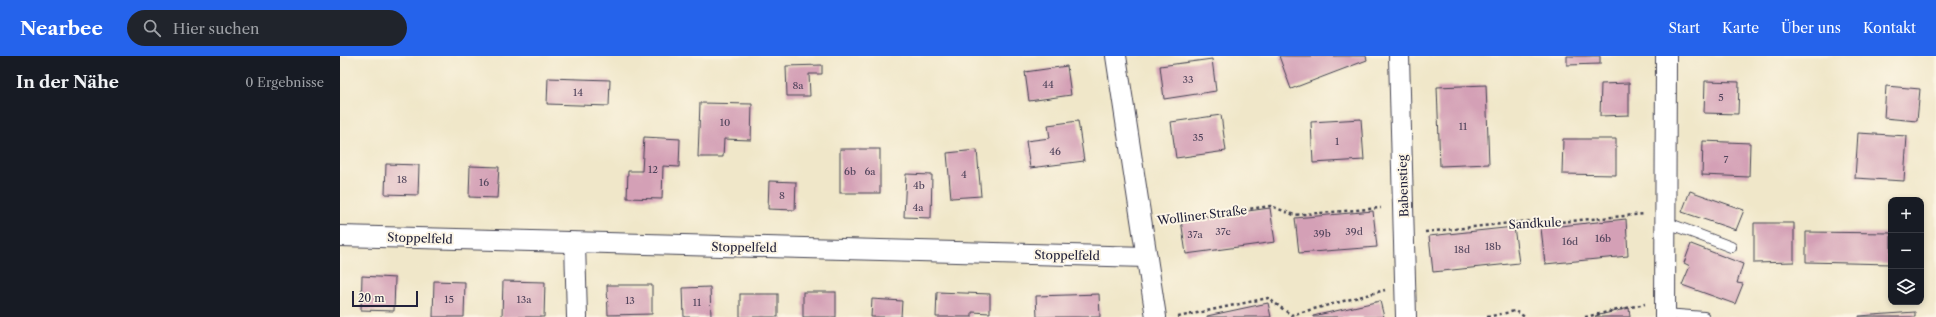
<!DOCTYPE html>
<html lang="de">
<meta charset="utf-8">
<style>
body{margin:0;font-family:"Libre Caslon Text",serif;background:#20242c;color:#f1f3f6}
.controls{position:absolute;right:12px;bottom:12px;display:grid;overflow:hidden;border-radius:8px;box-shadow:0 2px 6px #0003}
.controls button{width:36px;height:36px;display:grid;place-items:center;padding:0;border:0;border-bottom:1px solid #363941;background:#171b24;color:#f1f3f6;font:20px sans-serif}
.scale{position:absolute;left:12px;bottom:10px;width:66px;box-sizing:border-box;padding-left:4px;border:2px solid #22223b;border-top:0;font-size:11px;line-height:14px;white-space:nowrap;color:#22223b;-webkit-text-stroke:3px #fcf5e5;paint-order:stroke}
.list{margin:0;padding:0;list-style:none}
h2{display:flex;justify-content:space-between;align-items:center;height:52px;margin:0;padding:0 16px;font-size:17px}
h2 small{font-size:13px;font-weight:400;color:#9ea1a6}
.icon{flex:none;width:22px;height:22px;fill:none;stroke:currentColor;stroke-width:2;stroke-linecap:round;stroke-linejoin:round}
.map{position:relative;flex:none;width:1596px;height:261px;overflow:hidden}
header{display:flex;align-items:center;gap:24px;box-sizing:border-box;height:56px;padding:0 20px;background:#2563eb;color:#fff}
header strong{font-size:19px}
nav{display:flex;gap:22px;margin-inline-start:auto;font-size:14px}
.search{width:280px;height:36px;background:#20242c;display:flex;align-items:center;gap:10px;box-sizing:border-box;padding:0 14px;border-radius:22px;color:#9ea1a6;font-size:15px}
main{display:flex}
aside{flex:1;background:#171b24}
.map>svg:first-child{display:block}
.building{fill:#d4a0b6}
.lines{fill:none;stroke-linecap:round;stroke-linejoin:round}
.lane-casing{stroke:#414050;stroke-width:12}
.street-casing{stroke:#414050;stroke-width:22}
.path{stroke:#414050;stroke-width:2.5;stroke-dasharray:3 3;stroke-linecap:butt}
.lane{stroke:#fff;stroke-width:10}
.street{stroke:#fff;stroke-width:20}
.labels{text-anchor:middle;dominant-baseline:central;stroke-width:4;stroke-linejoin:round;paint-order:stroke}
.number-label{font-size:10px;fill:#4e425a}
.street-label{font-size:12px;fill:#22223b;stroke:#fcf5e5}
</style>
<header>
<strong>Nearbee</strong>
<div class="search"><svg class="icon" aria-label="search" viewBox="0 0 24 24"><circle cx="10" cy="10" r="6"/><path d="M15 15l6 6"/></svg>Hier suchen</div>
<nav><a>Start</a><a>Karte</a><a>Über uns</a><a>Kontakt</a></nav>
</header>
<main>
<aside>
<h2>In der Nähe<small>0 Ergebnisse</small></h2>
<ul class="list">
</ul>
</aside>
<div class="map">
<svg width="1596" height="261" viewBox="0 0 1596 261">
<rect width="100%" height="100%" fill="#fcf5e5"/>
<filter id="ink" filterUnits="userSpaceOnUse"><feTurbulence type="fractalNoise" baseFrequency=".025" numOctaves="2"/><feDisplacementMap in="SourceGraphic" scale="8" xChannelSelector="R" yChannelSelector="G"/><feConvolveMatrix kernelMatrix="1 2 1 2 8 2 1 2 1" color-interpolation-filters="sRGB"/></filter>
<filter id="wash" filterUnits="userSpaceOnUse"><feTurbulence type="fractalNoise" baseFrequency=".012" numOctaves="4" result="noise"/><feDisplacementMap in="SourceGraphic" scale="16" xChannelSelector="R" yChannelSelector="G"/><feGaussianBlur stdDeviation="0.9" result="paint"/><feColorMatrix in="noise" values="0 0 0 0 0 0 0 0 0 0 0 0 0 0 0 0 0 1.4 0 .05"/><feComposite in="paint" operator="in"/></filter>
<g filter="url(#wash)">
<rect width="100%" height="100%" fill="#f0e7c9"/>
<g id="blocks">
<g class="building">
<path d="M939,0H1026L1027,4L951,33Z"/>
<path d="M1227,0H1260V8L1227,9Z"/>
<path d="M872,3L876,35L824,43L820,10Z"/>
<path d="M482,9V18H469L470,40H447L446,10Z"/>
<path d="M727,10L731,39L689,45L685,16Z"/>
<path d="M208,22L270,24L269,50L207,48Z"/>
<path d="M1365,25L1399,26L1398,58L1364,57Z"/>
<path d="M1289,27V59L1260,60L1261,28Z"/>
<path d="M1146,29L1149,108L1100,110L1097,31Z"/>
<path d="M1546,30L1580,33L1577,65L1544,62Z"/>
<path d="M360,47L412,48L411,84L384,83L383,101H358Z"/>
<path d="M881,59L886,95L836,102L831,66Z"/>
<path d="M1021,63L1024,104L973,107L971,66Z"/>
<path d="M738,65L744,105L690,112L686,85L710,82L708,69Z"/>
<path d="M1518,77L1567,80L1564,125L1515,122Z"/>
<path d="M304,81L340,83L339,111L323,110L322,143L287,142L288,115H302Z"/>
<path d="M1223,83H1276V119L1222,118Z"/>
<path d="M1363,85L1410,87L1409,121L1362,119Z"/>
<rect x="500" y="93" width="40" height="44"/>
<path d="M637,94L641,140L611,142L607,97Z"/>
<path d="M46,108L79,109L78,139L45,138Z"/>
<path d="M130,110L159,111L157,142L129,141Z"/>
<path d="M566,118L592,119L591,162L564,161Z"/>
<path d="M429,125L456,126L455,154L428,153Z"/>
<path d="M1350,135L1404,154L1396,174L1342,156Z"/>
<path d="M930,152L935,186L846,198L841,164Z"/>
<path d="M1033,155L1037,191L959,197L955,162Z"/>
<path d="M1286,163L1288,200L1205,208L1201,172Z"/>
<path d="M1414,167H1454V206L1414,207Z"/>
<path d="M1174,171L1179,207L1093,216L1089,180Z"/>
<path d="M1466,176L1551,177V208L1466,206Z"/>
<path d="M1351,188L1403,208L1397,227L1403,228L1395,248L1342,229L1350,210L1344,207Z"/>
<path d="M22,220L55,222L54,255L21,254Z"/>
<path d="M94,225L125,226L124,261H93Z"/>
<path d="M163,225L205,226L204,261H162Z"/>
<path d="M267,229H312V258L268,259Z"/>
<path d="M370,231L371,261H344L343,232Z"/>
<rect x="463" y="236" width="33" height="25"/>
<path d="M597,236L650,238V257L632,256V261H596Z"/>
<rect x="400" y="238" width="38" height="23"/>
<path d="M759,238L760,261H697L696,240Z"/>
<path d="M532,243L562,245L561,261H531Z"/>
<path d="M1040,245L1044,261H973V260Z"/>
<path d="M928,247L931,261H867V260Z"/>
<path d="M1289,252L1290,261H1256L1255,260Z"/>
<path d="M1575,256V261H1519V260Z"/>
</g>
</g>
</g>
<g filter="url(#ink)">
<use href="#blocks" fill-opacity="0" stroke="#414050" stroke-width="1"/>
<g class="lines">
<defs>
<g id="lane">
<path d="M1325,166L1391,191"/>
<path d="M1325,258L1364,261"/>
</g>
<g id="street">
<path d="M776,0L816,261"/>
<path d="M1059,0L1066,261"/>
<path d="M0,180L807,201"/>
<path d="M235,187L237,261"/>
<path d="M1325,261L1326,0"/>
</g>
</defs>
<use href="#lane" class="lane-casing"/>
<use href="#street" class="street-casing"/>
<g class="path">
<path d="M821,164L931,150L954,159L1041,152"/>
<path d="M1085,176L1190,165L1198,168L1305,158"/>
<path d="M838,261L928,242L951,259L1045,234"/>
<path d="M1147,261L1175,255L1185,261"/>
<path d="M1245,261L1305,248"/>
</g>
<use href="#lane" class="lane"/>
<use href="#street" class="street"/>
</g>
</g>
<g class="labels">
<g class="number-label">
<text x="848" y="23">33</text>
<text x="708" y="28">44</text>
<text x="458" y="29">8a</text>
<text x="238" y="36">14</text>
<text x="1381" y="41">5</text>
<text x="385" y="66">10</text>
<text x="1123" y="70">11</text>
<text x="858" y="81">35</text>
<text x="997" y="85">1</text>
<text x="715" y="95">46</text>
<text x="1386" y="103">7</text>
<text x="313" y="113">12</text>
<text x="510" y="115">6b</text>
<text x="530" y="115">6a</text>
<text x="624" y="118">4</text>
<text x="62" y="123">18</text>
<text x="144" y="126">16</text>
<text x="579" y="129">4b</text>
<text x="442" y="139">8</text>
<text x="578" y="151">4a</text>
<text x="883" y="175">37c</text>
<text x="1014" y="175">39d</text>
<text x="982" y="177">39b</text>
<text x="855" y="178">37a</text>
<text x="1263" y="182">16b</text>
<text x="1230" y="185">16d</text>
<text x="1153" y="190">18b</text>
<text x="1122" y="193">18d</text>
<text x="109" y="243">15</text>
<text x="184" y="243">13a</text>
<text x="290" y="244">13</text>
<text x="357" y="246">11</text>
</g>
<g class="street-label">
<text transform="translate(1063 130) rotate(-92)">Babenstieg</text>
<text transform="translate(862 159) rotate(-7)">Wolliner Straße</text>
<text transform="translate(1195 167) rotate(-3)">Sandkule</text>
<text transform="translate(80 182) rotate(2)">Stoppelfeld</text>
<text transform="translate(404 191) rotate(1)">Stoppelfeld</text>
<text transform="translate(727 199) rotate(1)">Stoppelfeld</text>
</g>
</g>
</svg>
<div class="controls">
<button>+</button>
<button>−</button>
<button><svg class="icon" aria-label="layers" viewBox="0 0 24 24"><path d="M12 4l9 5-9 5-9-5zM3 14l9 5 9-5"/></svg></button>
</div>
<div class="scale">20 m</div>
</div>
</main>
